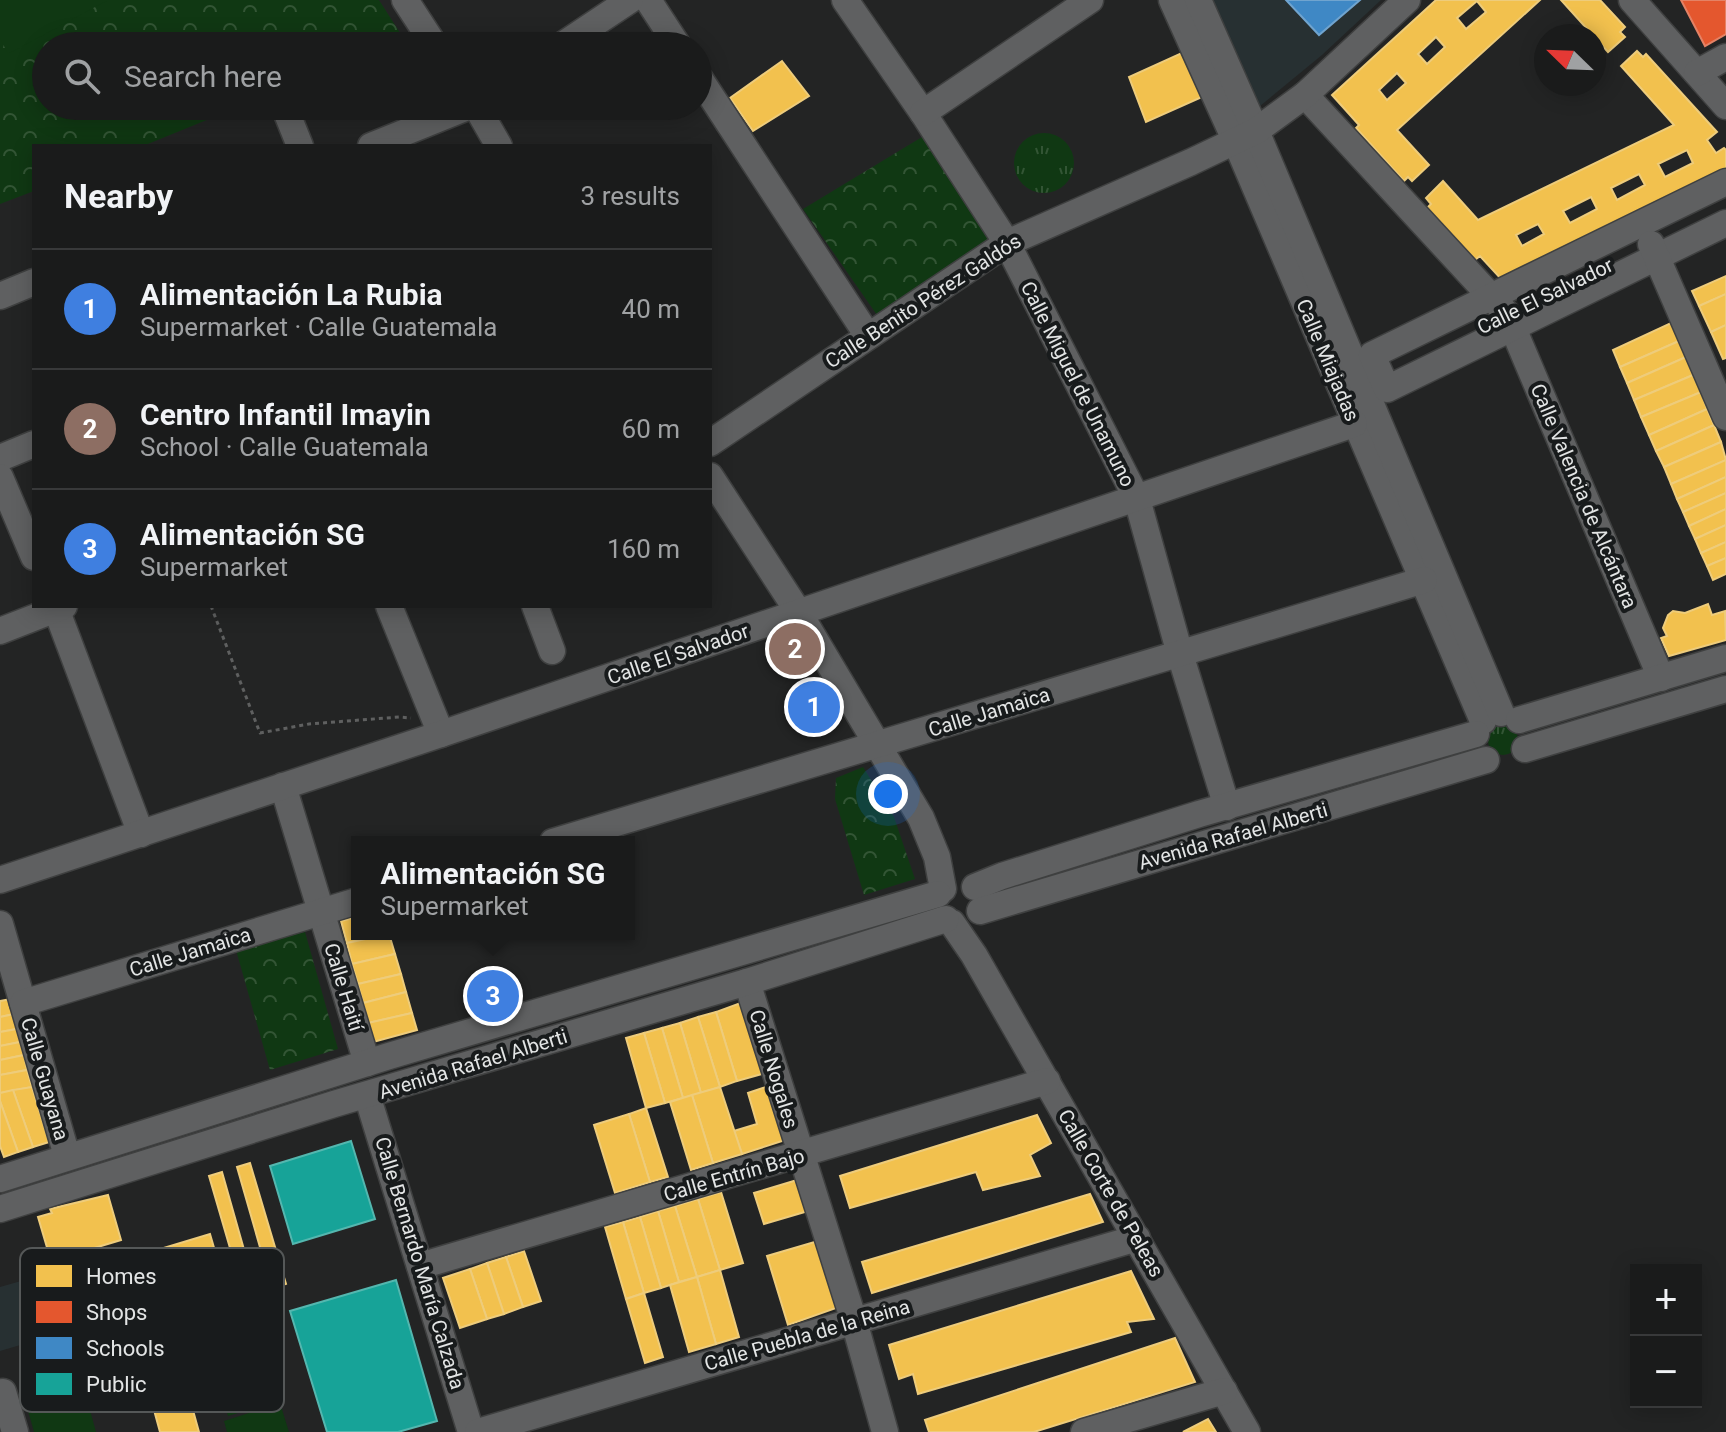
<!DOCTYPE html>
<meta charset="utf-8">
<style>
body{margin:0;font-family:Roboto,sans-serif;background:#232424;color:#f1f3f6}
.controls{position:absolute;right:24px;bottom:24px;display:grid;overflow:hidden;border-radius:0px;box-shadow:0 4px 20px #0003}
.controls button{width:72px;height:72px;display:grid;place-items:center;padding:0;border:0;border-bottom:2px solid #38393a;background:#1a1b1b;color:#f1f3f6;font:40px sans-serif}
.compass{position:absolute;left:1534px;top:24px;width:72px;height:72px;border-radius:50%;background:#1a1b1b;box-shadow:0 4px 20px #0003;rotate:293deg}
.you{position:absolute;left:888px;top:794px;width:28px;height:28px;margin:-20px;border:6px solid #fff;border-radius:50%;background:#1a73e8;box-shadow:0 0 0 12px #1a73e833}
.badge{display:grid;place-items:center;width:52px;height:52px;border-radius:50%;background:#8c9099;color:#fff;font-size:26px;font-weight:700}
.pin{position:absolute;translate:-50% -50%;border:4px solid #fff;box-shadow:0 2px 8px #0006}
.popup{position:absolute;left:351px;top:836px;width:284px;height:104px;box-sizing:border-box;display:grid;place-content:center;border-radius:0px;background:#1a1b1b;filter:drop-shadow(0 2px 6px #0005);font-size:26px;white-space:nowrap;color:#9fa1a3}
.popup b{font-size:30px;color:#f1f3f6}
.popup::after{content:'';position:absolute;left:50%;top:100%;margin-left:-16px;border:16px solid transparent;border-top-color:#1a1b1b}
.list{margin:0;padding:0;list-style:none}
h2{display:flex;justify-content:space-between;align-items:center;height:104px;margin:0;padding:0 32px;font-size:34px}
h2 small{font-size:26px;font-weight:400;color:#9fa1a3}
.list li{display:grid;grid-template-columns:52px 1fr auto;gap:24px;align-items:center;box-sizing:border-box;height:120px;padding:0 32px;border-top:2px solid #38393a}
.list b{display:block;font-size:30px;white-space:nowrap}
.list p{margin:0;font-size:26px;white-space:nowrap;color:#9fa1a3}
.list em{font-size:26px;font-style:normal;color:#9fa1a3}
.icon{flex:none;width:44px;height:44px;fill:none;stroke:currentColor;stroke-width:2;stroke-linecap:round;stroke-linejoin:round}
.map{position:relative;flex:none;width:1726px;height:1432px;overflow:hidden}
.search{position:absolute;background:#1a1b1b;box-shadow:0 4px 20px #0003;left:32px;top:32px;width:680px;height:88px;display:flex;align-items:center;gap:20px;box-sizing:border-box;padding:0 28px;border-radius:44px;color:#9fa1a3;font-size:30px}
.panel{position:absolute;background:#1a1b1b;box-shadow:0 4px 20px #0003;left:32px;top:144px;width:680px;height:464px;border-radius:0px}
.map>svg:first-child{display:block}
.built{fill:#273032}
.grass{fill:url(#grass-tufts)}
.forest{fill:url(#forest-crowns)}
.pitch{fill:#103813}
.homes{fill:#f2c14e;stroke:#eecc7b;stroke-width:2;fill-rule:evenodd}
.shops{fill:#e4572e;stroke:#e48265;stroke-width:2}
.schools{fill:#3f88c5;stroke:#70a4cf;stroke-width:2}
.public{fill:#17a398;stroke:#54b7af;stroke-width:2}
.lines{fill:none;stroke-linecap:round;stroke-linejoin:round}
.minor-casing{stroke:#3f4040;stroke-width:29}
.path{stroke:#5f6060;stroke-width:3;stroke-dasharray:4 4;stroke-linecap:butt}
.minor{stroke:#5f6061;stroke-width:26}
.labels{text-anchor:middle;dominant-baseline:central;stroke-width:8;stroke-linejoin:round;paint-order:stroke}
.street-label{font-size:20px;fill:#e3e5e5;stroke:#181b1c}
.key{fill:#181b1c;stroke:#555858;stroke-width:2}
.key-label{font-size:22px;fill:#e3e5e5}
</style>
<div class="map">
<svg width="1726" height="1432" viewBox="0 0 1726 1432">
<defs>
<pattern id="grass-tufts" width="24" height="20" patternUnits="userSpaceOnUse" patternTransform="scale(2)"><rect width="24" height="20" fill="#103813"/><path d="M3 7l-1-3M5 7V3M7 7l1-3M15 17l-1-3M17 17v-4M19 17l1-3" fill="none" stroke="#335535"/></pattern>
<pattern id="forest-crowns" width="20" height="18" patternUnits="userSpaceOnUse" patternTransform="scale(2)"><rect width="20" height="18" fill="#103813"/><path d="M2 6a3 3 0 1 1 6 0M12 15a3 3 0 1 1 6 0" fill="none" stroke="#335535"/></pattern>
</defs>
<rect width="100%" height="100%" fill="#232424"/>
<g class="built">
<path d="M1209,0H1381L1322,55L1260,106L1254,105Z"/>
<path d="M49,1273L68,1331L0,1351V1287Z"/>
</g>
<g class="grass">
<circle cx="1044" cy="163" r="30"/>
<circle cx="1503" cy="740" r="15"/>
</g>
<g class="forest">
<path d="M0,0H379L404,39L387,46H46V106H241L143,146H34V191L0,204Z"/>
<path d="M922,137L989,240L877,315L803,209Z"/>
<path d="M863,767L894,817L915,879L864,895L835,799L836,778Z"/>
<path d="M305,932L338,1049L270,1070L236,950Z"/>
</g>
<g class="pitch">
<path d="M0,0H108L8,54L0,38Z"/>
<path d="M247,1309L274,1402L228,1416L202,1323Z"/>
<path d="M77,1363L96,1432H34L19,1379Z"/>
<path d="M280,1403L289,1432H227L224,1421Z"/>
</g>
<g class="homes">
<path d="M1436,0H1540L1397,130L1429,165L1412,181L1408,177L1404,181L1356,128L1359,125L1332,95ZM1477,1L1486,12L1466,29L1457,18ZM1436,37L1445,47L1427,64L1418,54ZM1397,73L1406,83L1387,100L1379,90Z"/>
<path d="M1561,0H1600L1625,27L1620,32L1625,37L1608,52Z"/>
<path d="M1637,51L1643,57L1646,54L1717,132L1707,140L1716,153L1724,148L1726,150V172L1503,281L1480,256L1475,260L1427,208L1431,204L1426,198L1443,181L1478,220L1674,125L1621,66ZM1687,150L1693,163L1665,177L1658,164ZM1639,174L1645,185L1617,200L1611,188ZM1591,197L1597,209L1570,223L1563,211ZM1538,224L1544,234L1522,246L1516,235Z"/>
<path d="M1184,52L1202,97L1146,122L1129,77Z"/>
<path d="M782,61L809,96L753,131L730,98Z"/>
<path d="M1726,276V294L1699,306L1692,291Z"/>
<path d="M1726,294V325L1711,332L1699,306Z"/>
<path d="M1671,323L1679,341L1620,367L1613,350Z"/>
<path d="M1726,325V358L1723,359L1711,332Z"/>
<path d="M1679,341L1686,357L1627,383L1620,367Z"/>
<path d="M1686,357L1693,375L1634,400L1627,383Z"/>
<path d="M1693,375L1701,392L1641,417L1634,400Z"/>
<path d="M1701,392L1707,409L1649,435L1641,417Z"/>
<path d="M1707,409L1714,425L1656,451L1649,435Z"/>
<path d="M1714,425L1721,442L1664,467L1656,451Z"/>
<path d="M1721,442L1726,460L1671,484L1664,467Z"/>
<path d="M1726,460V477L1677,499L1671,484Z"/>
<path d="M1726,477V493L1683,512L1677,499Z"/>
<path d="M1726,493V509L1689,526L1683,512Z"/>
<path d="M1726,509V525L1695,539L1689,526Z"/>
<path d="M1726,525V542L1701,553L1695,539Z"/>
<path d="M1726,542V558L1707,566L1701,553Z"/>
<path d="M1726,558V574L1713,580L1707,566Z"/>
<path d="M1708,604L1712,615L1725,611L1726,640L1669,656L1661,638L1667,636L1663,628L1668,615L1673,611L1685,613Z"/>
<path d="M357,917V934H386L347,943L341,921Z"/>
<path d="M389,934L395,954L352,964L347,943Z"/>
<path d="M395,954L401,974L358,984L352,964Z"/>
<path d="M401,974L406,992L363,1003L358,984Z"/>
<path d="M406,992L412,1013L368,1023L363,1003Z"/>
<path d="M11,999L14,1014L0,1017V1001Z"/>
<path d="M746,1001L769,1072L737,1081L716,1012Z"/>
<path d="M716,1012L737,1081L720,1087L698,1017Z"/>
<path d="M412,1013L417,1030L373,1042L368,1023Z"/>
<path d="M14,1014L17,1029L0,1032V1017Z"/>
<path d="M698,1017L720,1087L701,1093L680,1023Z"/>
<path d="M680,1023L701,1093L683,1098L662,1028Z"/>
<path d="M662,1028L683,1098L665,1103L644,1033Z"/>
<path d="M17,1029L20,1042L0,1046V1032Z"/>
<path d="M644,1033L665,1103L646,1108L626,1038Z"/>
<path d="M20,1042L24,1055L0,1060V1046Z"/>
<path d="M24,1055L27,1070L0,1075V1060Z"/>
<path d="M27,1070L32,1087L0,1093V1075Z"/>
<path d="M772,1085L788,1139L742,1154L734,1131L757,1124L748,1093Z"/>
<path d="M32,1087L49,1142L33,1147L13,1090Z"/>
<path d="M720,1087L742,1154L713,1163L692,1095Z"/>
<path d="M13,1090L33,1147L18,1152L0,1101V1093Z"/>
<path d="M692,1095L713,1163L691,1170L670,1102Z"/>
<path d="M0,1101L18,1152L4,1157L0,1146Z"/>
<path d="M646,1108L668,1177L650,1182L629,1114Z"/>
<path d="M629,1114L650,1182L615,1193L594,1125Z"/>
<path d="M1037,1115L1051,1143L1030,1155L1040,1176L983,1190L976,1172L850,1208L840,1176Z"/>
<path d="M250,1163L286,1284L272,1289L237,1167Z"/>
<path d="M222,1172L256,1292L244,1296L209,1176Z"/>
<path d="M797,1180L808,1211L764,1224L754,1193Z"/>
<path d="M721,1192L743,1263L720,1270L698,1199Z"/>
<path d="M1090,1194L1103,1222L872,1293L862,1262Z"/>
<path d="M108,1195L121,1240L51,1261L38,1217L52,1213L50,1209Z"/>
<path d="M698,1199L720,1270L697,1277L675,1206Z"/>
<path d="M675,1206L697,1277L679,1282L658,1211Z"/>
<path d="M658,1211L679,1282L661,1288L640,1217Z"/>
<path d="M640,1217L661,1288L644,1293L623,1222Z"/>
<path d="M623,1222L644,1293L626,1299L605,1227Z"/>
<path d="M210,1234L226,1289L90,1330L74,1275Z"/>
<path d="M818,1241L839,1307L788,1325L767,1256Z"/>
<path d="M524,1251L541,1301L523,1307L506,1257Z"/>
<path d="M506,1257L523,1307L504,1314L487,1263Z"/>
<path d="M487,1263L504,1314L487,1319L470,1269Z"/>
<path d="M470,1269L487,1319L460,1328L443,1278Z"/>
<path d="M720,1270L739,1337L716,1344L697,1277Z"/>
<path d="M1131,1271L1154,1319L1127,1322L1131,1332L918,1394L913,1374L899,1379L889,1345Z"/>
<path d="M697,1277L716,1344L689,1352L670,1285Z"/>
<path d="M644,1293L663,1357L645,1363L626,1299Z"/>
<path d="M1175,1338L1195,1382L1034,1432H929L925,1420Z"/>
<path d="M184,1378L199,1432H160L148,1388Z"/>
<path d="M1208,1419L1216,1432H1183Z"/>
</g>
<path class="shops" d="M1681,0H1726V34L1705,46Z"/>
<path class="schools" d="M1286,0H1360L1319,35Z"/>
<g class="public">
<path d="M351,1141L375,1219L293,1244L270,1166Z"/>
<path d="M396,1280L437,1421L398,1432H327L290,1311Z"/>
</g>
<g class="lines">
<defs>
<g id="minor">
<path d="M405,0L435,46"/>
<path d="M648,0L678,46"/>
<path d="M845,0L923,113L1007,243L1137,499L1180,654L1227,807"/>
<path d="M1172,0L1236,142L1483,721"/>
<path d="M1198,0L1256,131L1501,713"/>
<path d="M1632,0L1726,106"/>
<path d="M561,46L630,0"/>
<path d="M1697,73L1726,57"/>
<path d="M698,76L868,336"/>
<path d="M1305,95L1507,314L1661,678"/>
<path d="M284,106L300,146"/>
<path d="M476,106L499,146"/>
<path d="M923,113L1090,0"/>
<path d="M371,146L470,106"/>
<path d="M1726,182L1372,355L1387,389L1726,223"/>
<path d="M1651,244L1726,417"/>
<path d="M0,296L34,282"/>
<path d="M710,443L1007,243L1191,162L1256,131L1305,95L1407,0"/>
<path d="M0,458L34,444"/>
<path d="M710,476L799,613L921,818L937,857L943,889"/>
<path d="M0,477L34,557"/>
<path d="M55,606L141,834"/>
<path d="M389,606L441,734"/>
<path d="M535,606L552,651"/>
<path d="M0,631L64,606"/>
<path d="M1519,720L1726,658"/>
<path d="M1525,749L1726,689"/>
<path d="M283,786L367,1063"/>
<path d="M553,842L1424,580"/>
<path d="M0,880L441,734L1354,424"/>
<path d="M975,887L1002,876L1199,814L1476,734"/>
<path d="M980,911L1486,760"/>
<path d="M952,923L974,955L1247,1432"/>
<path d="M0,924L67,1156"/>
<path d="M747,982L854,1321L885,1432"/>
<path d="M23,1003L357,901"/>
<path d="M367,1095L471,1432"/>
<path d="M0,1179L389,1056L938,894"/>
<path d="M0,1209L334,1104L747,982L946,919"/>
<path d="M420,1266L1047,1081"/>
<path d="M3,1392L15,1432"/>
<path d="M478,1432L1137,1238"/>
<path d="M1084,1432L1224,1391"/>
</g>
</defs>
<use href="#minor" class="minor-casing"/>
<path class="path" d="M211,606L260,733L309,724L399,717L411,718"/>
<use href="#minor" class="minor"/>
</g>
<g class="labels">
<g class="street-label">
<text transform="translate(1545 296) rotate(-26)">Calle El Salvador</text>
<text transform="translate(923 301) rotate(-33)">Calle Benito Pérez Galdós</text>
<text transform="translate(1328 360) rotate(67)">Calle Miajadas</text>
<text transform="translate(1078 384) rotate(63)">Calle Miguel de Unamuno</text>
<text transform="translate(1584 496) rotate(67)">Calle Valencia de Alcántara</text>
<text transform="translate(678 654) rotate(-19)">Calle El Salvador</text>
<text transform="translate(989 712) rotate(-17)">Calle Jamaica</text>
<text transform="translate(1233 836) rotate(-16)">Avenida Rafael Alberti</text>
<text transform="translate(190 952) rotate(-17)">Calle Jamaica</text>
<text transform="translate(344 987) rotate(73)">Calle Haití</text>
<text transform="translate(473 1064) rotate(-17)">Avenida Rafael Alberti</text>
<text transform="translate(774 1069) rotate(73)">Calle Nogales</text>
<text transform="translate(45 1079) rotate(74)">Calle Guayana</text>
<text transform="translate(734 1175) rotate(-16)">Calle Entrín Bajo</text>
<text transform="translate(1111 1193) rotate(60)">Calle Corte de Peleas</text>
<text transform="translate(420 1263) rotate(73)">Calle Bernardo María Calzada</text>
<text transform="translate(807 1335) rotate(-16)">Calle Puebla de la Reina</text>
</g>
</g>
<rect x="20" y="1248" width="264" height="164" rx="12" class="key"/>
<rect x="36" y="1265" width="36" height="22" fill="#f2c14e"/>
<rect x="36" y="1301" width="36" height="22" fill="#e4572e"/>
<rect x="36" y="1337" width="36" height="22" fill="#3f88c5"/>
<rect x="36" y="1373" width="36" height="22" fill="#17a398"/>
<g class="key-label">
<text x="86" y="1284">Homes</text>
<text x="86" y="1320">Shops</text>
<text x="86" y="1356">Schools</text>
<text x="86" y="1392">Public</text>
</g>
</svg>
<div class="controls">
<button>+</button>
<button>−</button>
</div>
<svg class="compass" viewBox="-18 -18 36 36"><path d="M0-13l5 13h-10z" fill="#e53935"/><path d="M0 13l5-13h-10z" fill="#9fa1a3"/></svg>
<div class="you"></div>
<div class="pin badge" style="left:814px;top:707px;background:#3f7fe0">1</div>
<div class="pin badge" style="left:795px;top:649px;background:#8d6e63">2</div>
<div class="pin badge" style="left:493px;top:996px;background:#3f7fe0">3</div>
<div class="popup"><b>Alimentación SG</b>Supermarket</div>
<div class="search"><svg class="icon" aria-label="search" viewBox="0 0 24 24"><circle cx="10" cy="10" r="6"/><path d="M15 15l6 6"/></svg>Search here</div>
<section class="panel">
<h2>Nearby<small>3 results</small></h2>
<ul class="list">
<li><span class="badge" style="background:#3f7fe0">1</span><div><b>Alimentación La Rubia</b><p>Supermarket · Calle Guatemala</p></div><em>40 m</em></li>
<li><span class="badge" style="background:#8d6e63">2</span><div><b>Centro Infantil Imayin</b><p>School · Calle Guatemala</p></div><em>60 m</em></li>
<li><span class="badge" style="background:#3f7fe0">3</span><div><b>Alimentación SG</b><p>Supermarket</p></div><em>160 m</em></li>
</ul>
</section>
</div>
